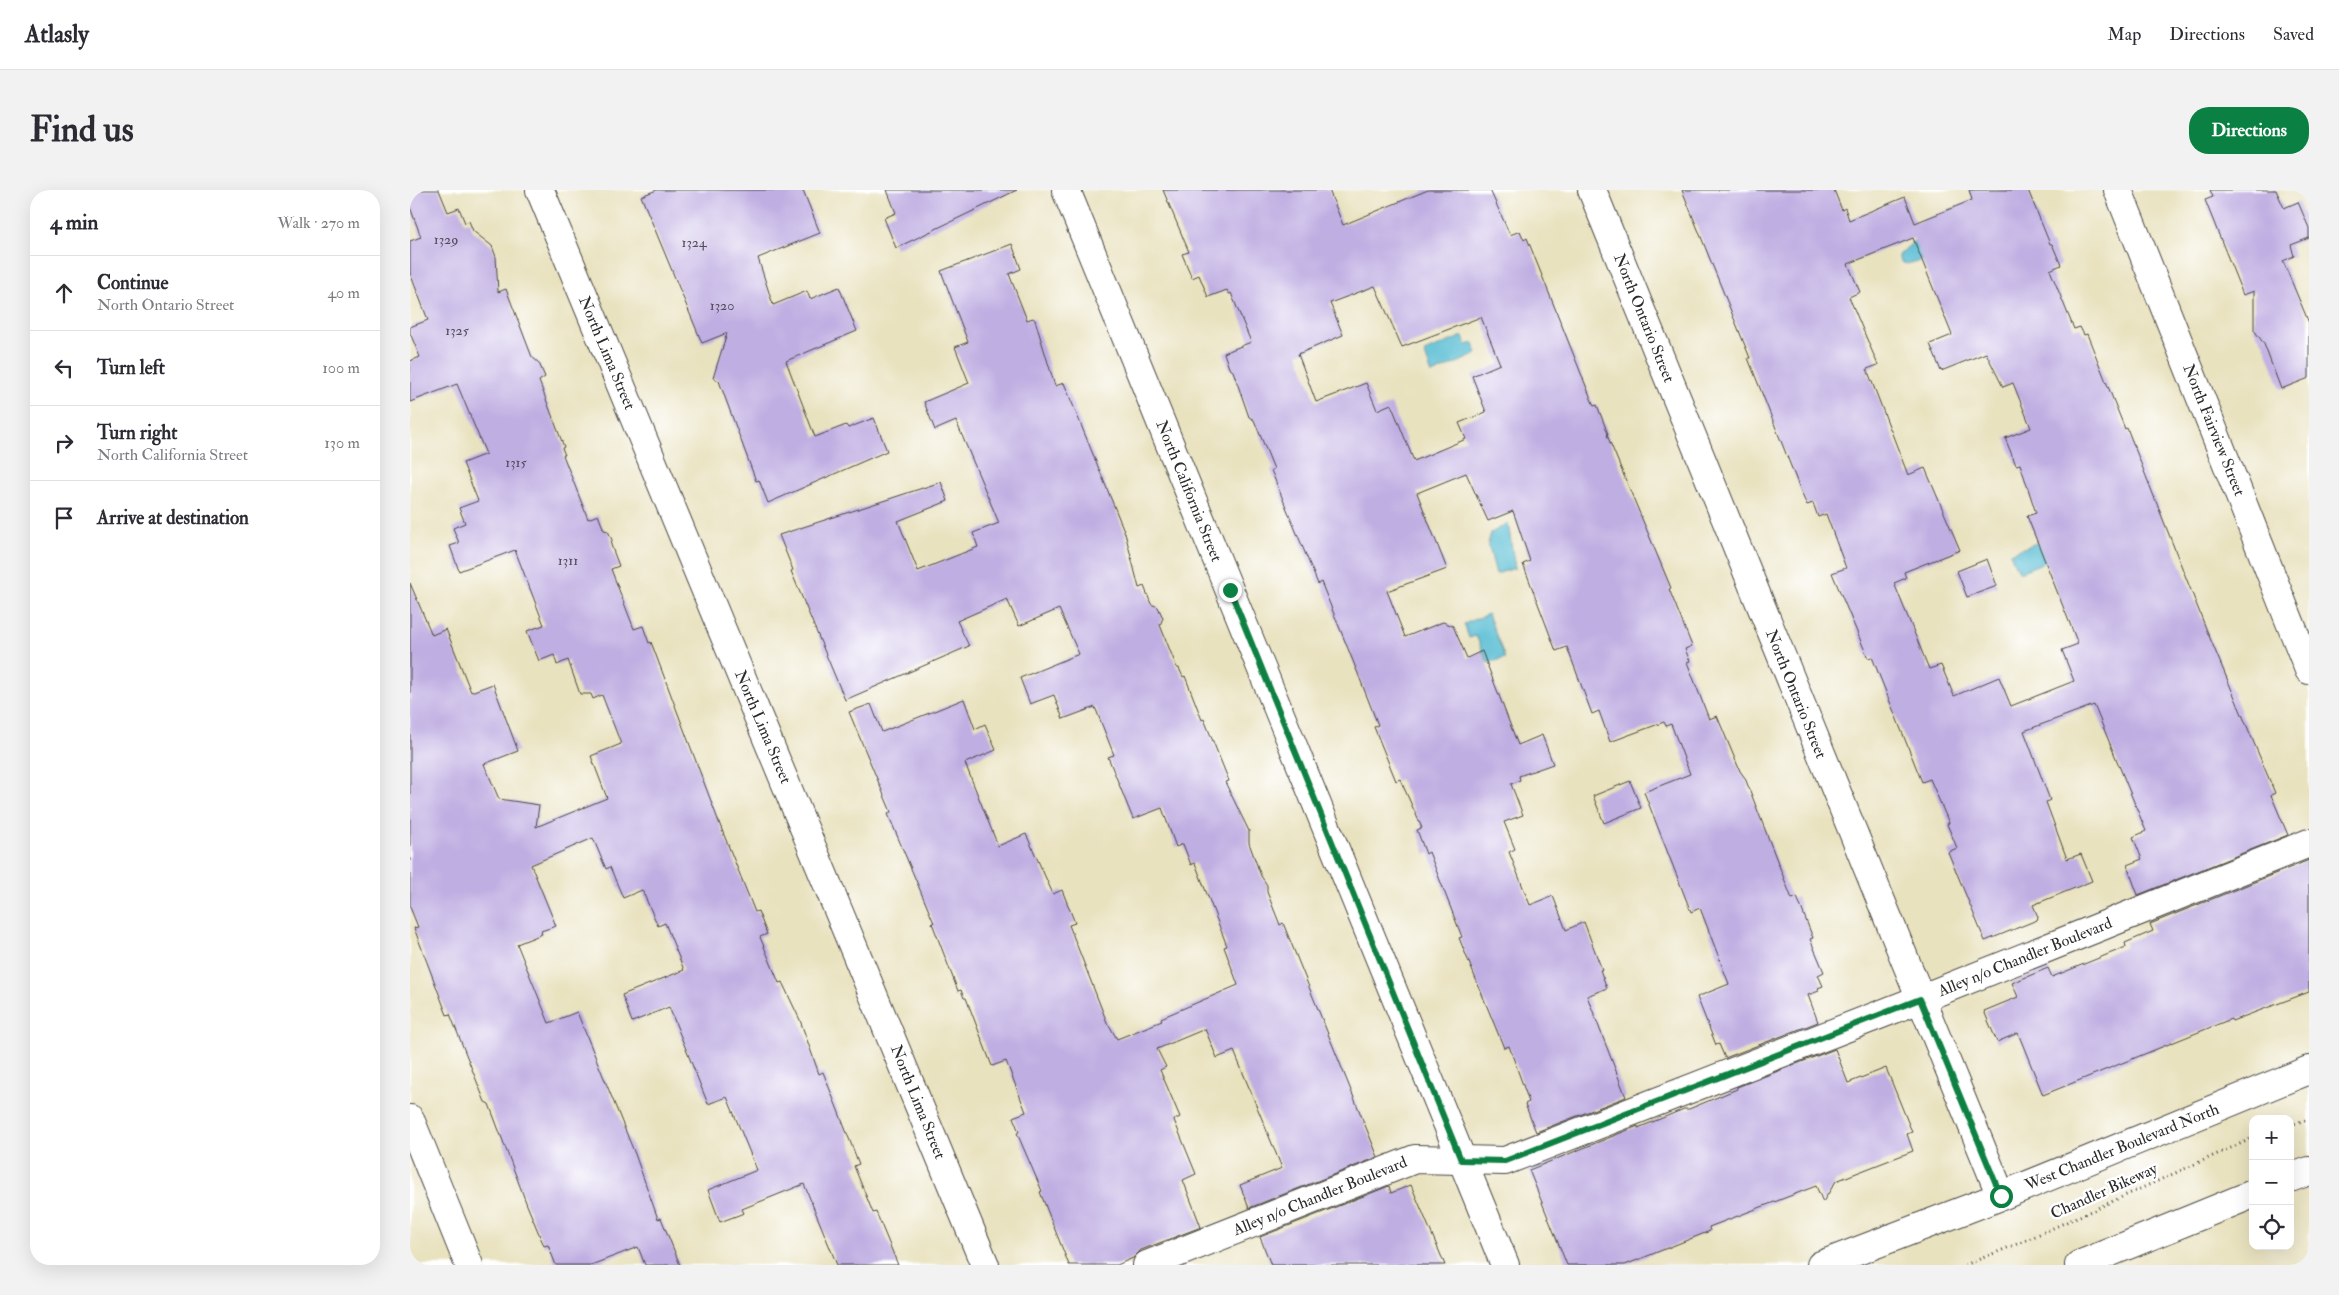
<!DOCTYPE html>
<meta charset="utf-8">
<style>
body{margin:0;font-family:"IM FELL Double Pica",serif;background:#f2f2f3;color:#2b2b33}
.controls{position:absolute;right:15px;bottom:15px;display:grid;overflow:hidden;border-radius:10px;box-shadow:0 5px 20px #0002}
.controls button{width:45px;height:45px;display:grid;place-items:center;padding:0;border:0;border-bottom:1px solid #e1e1e2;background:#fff;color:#2b2b33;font:25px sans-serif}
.stop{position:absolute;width:15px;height:15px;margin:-11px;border:4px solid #0b8043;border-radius:50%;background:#fff}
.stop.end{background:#0b8043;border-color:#fff;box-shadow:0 1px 5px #0008}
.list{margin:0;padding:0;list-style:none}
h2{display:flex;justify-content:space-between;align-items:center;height:65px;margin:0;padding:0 20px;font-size:21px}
h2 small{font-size:16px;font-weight:400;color:#7c7c81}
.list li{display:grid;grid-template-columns:32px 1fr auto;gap:15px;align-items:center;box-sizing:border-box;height:75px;padding:0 20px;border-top:1px solid #e1e1e2}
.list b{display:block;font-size:19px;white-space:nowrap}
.list p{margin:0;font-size:16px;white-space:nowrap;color:#7c7c81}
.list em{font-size:16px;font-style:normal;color:#7c7c81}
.icon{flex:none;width:28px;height:28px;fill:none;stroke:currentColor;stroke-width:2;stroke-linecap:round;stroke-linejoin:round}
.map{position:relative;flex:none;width:1899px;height:1075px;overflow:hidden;border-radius:20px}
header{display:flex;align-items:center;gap:30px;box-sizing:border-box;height:70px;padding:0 25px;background:#fff;border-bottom:1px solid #e1e1e2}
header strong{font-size:24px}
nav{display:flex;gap:28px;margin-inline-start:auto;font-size:18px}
.intro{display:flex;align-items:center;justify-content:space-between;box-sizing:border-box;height:120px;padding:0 30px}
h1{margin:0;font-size:35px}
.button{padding:12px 22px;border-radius:20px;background:#0b8043;color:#fff;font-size:18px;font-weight:700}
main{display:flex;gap:30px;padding:0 30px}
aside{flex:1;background:#fff;border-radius:20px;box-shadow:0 5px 20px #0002}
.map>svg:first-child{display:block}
.water{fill:#55bcd2;stroke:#40747e}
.building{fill:#bfaee2;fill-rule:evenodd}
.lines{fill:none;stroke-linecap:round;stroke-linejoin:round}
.minor-casing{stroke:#484641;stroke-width:30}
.major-casing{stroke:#484641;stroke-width:30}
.path{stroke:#484641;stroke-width:3;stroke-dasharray:1 4;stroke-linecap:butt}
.minor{stroke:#fff;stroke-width:28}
.major{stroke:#fff;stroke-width:28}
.route{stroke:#0b8043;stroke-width:6}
.labels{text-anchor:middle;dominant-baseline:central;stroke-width:5;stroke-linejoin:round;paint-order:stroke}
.number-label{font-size:14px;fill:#504c59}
.street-label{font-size:16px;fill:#2b2b2b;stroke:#fff}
</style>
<header>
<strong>Atlasly</strong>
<nav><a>Map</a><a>Directions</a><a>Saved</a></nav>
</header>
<div class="intro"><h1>Find us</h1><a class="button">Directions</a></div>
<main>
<aside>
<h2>4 min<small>Walk · 270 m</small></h2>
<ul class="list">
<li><svg class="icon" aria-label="ahead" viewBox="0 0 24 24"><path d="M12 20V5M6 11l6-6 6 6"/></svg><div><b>Continue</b><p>North Ontario Street</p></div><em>40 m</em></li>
<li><svg class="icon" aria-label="left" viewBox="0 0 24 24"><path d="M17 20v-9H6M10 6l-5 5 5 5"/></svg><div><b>Turn left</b></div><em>100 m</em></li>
<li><svg class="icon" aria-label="right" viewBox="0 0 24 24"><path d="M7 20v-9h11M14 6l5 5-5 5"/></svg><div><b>Turn right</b><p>North California Street</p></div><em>130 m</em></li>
<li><svg class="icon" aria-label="arrive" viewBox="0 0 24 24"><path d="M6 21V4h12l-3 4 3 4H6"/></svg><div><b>Arrive at destination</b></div></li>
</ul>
</aside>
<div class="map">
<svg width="1899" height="1075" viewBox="0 0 1899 1075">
<rect width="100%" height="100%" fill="#fff"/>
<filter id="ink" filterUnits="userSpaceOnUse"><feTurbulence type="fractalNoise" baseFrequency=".02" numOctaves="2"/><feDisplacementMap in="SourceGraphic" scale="10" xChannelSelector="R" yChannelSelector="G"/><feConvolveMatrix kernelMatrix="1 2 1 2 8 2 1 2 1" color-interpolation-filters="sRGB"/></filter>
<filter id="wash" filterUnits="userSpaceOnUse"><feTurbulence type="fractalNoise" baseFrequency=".0096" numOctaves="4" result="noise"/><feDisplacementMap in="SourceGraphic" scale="20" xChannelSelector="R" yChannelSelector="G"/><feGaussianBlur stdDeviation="1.12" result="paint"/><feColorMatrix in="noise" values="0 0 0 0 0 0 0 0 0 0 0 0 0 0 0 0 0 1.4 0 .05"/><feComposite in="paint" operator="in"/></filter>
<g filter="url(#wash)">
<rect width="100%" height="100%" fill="#e9e2bf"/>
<g class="water">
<path d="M1513,43L1527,63C1516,67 1498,80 1489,70V65Z"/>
<path d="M1053,146L1056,155L1064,153L1067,164L1022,184L1014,162Z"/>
<path d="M1098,333L1105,378L1086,384L1078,353L1081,343Z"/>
<path d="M1645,346L1654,364L1610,382L1605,375L1600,363Z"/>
<path d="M1078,424L1095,468L1078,473L1066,446L1059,448L1054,434Z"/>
</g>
<g id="blocks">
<g class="building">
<path d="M0,0H29L38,22L49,18L55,33L59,31L63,41L82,56L86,67L88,102L96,99L122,167L129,173L135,187L129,191L154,257L152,258L155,265H153L178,329L188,325L194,340L198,341L202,350L201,355L209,376L201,379L224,439L233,436L239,453L241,452L310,635L345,722L348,721L357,744L350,747L369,793L372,792L390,830L409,884L413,882L449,974L444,976L463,1023L466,1022L488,1075H427L394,994L332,1019L334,1023L310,1032L298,1000L347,980L317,907L298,914L259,817L222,832L212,805L274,780L255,733L248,736L232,700L213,708L200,677L196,679L183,648L121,675L146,736L131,741L132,744L107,754L139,833L167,822L225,964L248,1029L251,1028L270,1075H235L228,1057L181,1075H146L138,1055L134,1056L117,1015L79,914L75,912L40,824L37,825L4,738L8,737L0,717V393L22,445L36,439L61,502L83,494L108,561L74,574L89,609L129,615L126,637L197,608L181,566L211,554L192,505L183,509L181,504H170L158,470L147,475L144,465L129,471L117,441L134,435L105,360L49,381L40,356L49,353L43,338L55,333L49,318L68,311L53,273L76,264L47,194L0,212V171L10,167L0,143V137L18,130L0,83V51L11,47L0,17Z"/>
<path d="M247,0H393L410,43L348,68L363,115L397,101L400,109L429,97L447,141L376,171L405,247L436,235L438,238L464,228L477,261L358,313L349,290L346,291L309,191L303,188L317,143L292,153L231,6Z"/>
<path d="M477,0H607L486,58L474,28L486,23Z"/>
<path d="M753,0H919L933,35L1018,0H1080L1100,45L1110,41L1114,50L1117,48L1184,216L1187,215L1198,244L1197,245L1261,398L1259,399L1282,456L1275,459L1280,471L1277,472L1299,529L1307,526L1330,581L1335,588L1382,709L1387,707L1403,748L1400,749L1414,782L1408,785L1413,796L1408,798L1409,801L1398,805L1408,832L1315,868L1309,854L1306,855L1287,807L1319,794L1290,718L1281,722L1234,602L1280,584L1261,534L1256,536L1254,532L1200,552L1189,521L1182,524L1157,457L1146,461L1113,374L1120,371L1103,321L1078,331L1056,283L1007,303L1037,379L977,401L995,447L1033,432L1043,436L1057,468L1072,461L1108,555L1132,545L1143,574L1109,586L1110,590L1101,594L1113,625L1094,632L1105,659L1099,662L1120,715L1143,706L1156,740L1174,732L1192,780H1190L1197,798L1177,806L1216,907L1126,942L1115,914L1119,912L1099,856L1094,858L1049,748L1052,747L1019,662L1016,664L1007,640L1012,638L990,589L986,591L964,537L968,535L943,471L911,392L908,394L876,317L861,280L864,279L844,230L839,227L823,181L819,178L814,163L841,152L821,103L819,104L817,100L798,107L789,85L782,88L772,64L779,62ZM965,96L992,157L1071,127L1090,174L1062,186L1076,222L1049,233L1056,249L1004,271L981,214L967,220L956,193L906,212L888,164L933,145L920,113Z"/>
<path d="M1272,0H1424L1432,20L1435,18L1439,30L1495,7L1505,33L1562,10L1559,0H1618L1640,54H1642L1651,75L1640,80L1664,139L1670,137L1674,145L1677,144L1715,239L1717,238L1797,441L1865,603L1861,605L1878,645L1728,705L1717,675L1732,669L1723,647L1736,641L1684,515L1614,541L1640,610L1636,612L1657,669L1671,664L1682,691L1623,715L1628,727L1627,730L1575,751L1538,662L1547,658L1537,634L1539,633L1520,589L1512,592L1462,467L1458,468L1422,383L1436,378L1416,324L1408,327L1403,313L1397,315L1394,309L1338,168H1340ZM1503,48L1542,145L1520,154L1531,181L1576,163L1593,197L1603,193L1621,238L1595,248L1606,275L1610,274L1626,323L1617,326L1668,454L1652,460L1664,491L1601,516L1589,487L1544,506L1531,475L1519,479L1484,393L1496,388L1494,382L1550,360L1515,278L1498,285L1457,179L1468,175L1439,107L1450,102L1438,74Z"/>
<path d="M1800,0H1866L1874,18L1888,12L1899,38V48L1881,55L1884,66L1873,71L1899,133V188L1871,199L1854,154L1844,140V101L1833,105L1795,10L1803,7Z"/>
<path d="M602,54L611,79L599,84L617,130L623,128L625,130L645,196L654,193L715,343L729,398L734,396L741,414L748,417L753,428L750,435L767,478H769L773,487L775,486L792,530L794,529L819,591L815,592L839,641V653L851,686L857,695V702L870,735L873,733L968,967L839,1018L830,995L872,978L824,861L807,868L795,839L747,859L756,877L750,880L770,927L764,930L786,984L773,990L791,1037L731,1060L723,1068L707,1075H659L630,1002L632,1001L607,943L609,942L603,927L616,922L596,871L582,876L556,808H554L551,800L548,801L522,733H524L478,624L481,622L439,522L461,514L472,542L554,509L565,539L575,534L586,560L555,573L588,656L616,644L643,704L652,700L665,733L659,735L698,835H699L707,849L752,831L751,828L828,795L814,757L817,756L785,673L781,675L773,654L766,657L752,618L723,629L698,567L704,565L685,517L653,529L644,505L620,514L610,488L669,464L649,419L609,436L597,409L547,431L559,456L435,510L381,381L383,380L369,345L531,292L538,311L488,331L508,381L568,357L563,343L589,333L546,231L525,240L514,212L559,193L545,157L558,152L531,81Z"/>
<path d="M1577,369L1587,396L1557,407L1547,381Z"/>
<path d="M1220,591L1231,618L1194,633L1183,606Z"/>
<path d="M1899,670V802L1822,831L1821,829L1633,905L1608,843L1587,852L1574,821L1608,807L1602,793L1638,778L1642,787L1716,757L1715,753L1743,741L1740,734Z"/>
<path d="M1425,859L1438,893L1476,878L1502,942L1497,944L1503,961L1426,991L1413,1012L1406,996L1299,1037L1300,1041L1215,1075H1157L1119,980L1228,936V938L1274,919H1279L1327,899V897Z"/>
<path d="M1001,995L1035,1075H861L850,1047L979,996L981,1003Z"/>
</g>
</g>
</g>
<g filter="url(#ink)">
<use href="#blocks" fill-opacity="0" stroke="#484641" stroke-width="1"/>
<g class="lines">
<defs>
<g id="minor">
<path d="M130,0L575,1075"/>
<path d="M656,0L1095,1075"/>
<path d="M1182,0L1591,1006"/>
<path d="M1708,0L1899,480"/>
<path d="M0,929L59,1075"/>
<path d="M737,1075L1005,969L1095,971L1510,809L1899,653"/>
</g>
<g id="major">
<path d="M1880,988L1899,981"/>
<path d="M1411,1075L1591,1006L1899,880"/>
<path d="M1669,1075L1843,1004"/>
</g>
</defs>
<use href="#minor" class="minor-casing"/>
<use href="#major" class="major-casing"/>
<g class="path">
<path d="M1880,935L1899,929"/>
<path d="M1555,1075L1612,1052L1843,948"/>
</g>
<use href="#minor" class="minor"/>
<use href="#major" class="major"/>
</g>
</g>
<g class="lines" filter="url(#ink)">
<path class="route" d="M820,400L1051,970L1095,971L1510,809L1591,1006"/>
</g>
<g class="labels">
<g class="number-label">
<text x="36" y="49">1329</text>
<text x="284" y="52">1324</text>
<text x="312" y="115">1320</text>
<text x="47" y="140">1325</text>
<text x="106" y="272">1315</text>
<text x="158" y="370">1311</text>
</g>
<g class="street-label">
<text transform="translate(1234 128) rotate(68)">North Ontario Street</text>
<text transform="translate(197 163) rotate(67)">North Lima Street</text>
<text transform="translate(1804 240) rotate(68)">North Fairview Street</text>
<text transform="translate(779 301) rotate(68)">North California Street</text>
<text transform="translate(1386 504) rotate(68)">North Ontario Street</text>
<text transform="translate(353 537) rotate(67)">North Lima Street</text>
<text transform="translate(1615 767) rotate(-22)">Alley n/o Chandler Boulevard</text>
<text transform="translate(508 912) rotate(68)">North Lima Street</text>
<text transform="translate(1712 957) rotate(-22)">West Chandler Boulevard North</text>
<text transform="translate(1694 1001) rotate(-24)">Chandler Bikeway</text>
<text transform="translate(910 1006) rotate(-22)">Alley n/o Chandler Boulevard</text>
</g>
</g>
</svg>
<div class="controls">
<button>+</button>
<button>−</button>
<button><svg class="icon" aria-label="locate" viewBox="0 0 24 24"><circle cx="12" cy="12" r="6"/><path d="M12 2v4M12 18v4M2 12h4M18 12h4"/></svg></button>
</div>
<div class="stop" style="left:1591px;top:1006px"></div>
<div class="stop end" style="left:820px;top:400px"></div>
</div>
</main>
